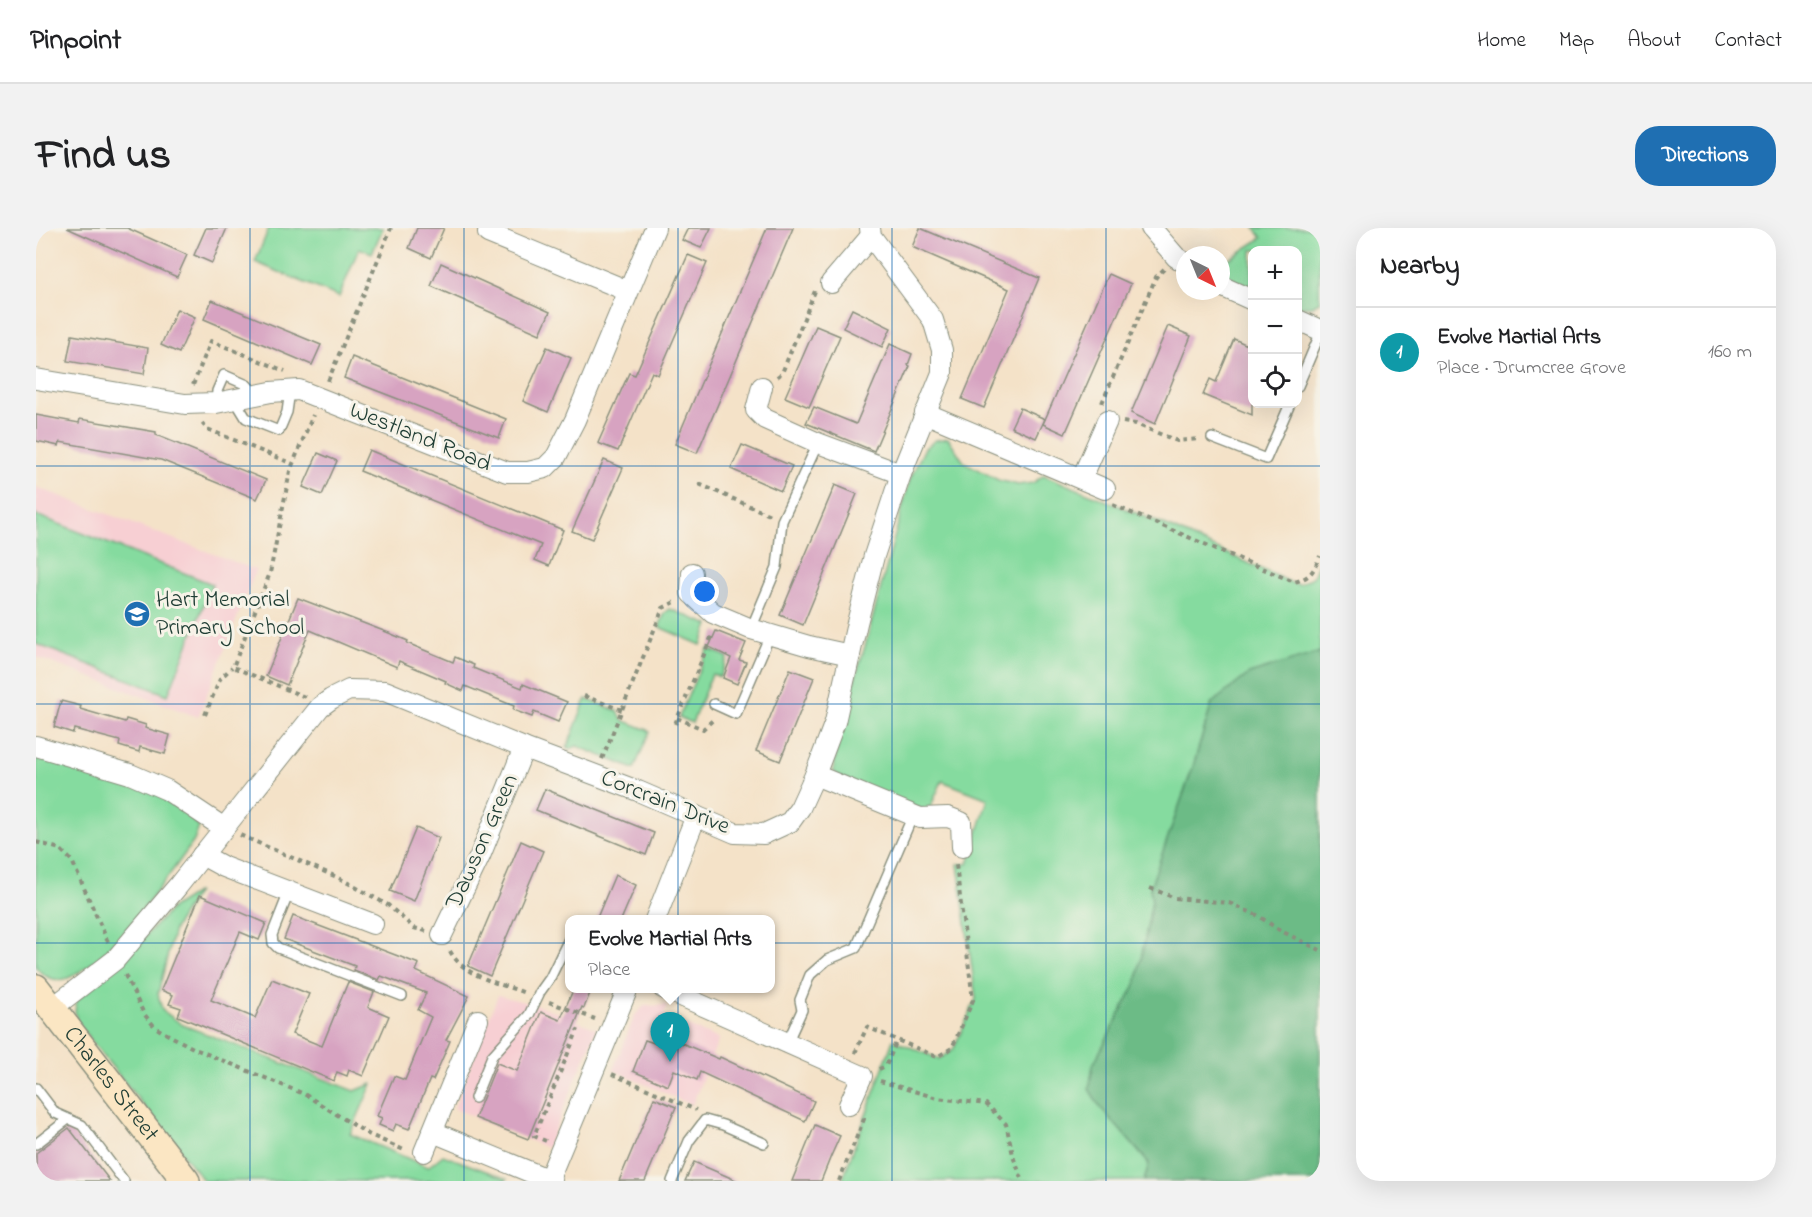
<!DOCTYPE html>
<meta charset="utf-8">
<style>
body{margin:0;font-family:"Indie Flower",sans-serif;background:#f2f2f2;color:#202124}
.controls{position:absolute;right:18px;top:18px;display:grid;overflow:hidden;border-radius:12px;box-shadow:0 6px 24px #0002}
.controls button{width:54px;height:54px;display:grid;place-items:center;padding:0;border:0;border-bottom:2px solid #e0e0e0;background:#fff;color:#202124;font:30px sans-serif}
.compass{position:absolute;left:1140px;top:18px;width:54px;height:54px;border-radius:50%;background:#fff;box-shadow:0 6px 24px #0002;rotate:137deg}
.you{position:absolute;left:669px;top:364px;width:21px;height:21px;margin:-15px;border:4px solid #fff;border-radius:50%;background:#1a73e8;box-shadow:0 0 0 9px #1a73e833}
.badge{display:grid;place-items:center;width:39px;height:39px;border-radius:50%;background:#1f6fb2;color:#fff;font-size:20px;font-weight:700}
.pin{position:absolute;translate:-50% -50px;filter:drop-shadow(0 2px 3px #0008)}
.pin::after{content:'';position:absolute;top:32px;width:21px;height:18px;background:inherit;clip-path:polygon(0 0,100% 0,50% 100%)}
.popup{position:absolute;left:529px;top:687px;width:210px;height:78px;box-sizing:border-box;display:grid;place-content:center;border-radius:12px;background:#fff;filter:drop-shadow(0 2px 4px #0005);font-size:20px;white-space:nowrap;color:#757577}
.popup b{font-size:22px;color:#202124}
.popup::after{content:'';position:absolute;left:50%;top:100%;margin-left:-12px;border:12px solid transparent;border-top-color:#fff}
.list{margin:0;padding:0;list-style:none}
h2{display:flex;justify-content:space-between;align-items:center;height:78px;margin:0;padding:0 24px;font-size:26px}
h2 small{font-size:20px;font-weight:400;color:#757577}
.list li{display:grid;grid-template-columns:39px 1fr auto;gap:18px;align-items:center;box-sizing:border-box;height:90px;padding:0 24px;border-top:2px solid #e0e0e0}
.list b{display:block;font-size:22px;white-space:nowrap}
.list p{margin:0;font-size:20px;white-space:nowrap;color:#757577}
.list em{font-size:20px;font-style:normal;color:#757577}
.icon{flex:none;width:33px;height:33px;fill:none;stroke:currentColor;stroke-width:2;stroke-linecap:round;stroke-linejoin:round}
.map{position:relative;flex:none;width:1284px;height:953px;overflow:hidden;border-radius:24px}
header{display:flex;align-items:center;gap:36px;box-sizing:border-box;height:84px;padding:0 30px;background:#fff;border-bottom:2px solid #e0e0e0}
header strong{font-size:28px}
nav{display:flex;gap:33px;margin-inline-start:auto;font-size:21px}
.intro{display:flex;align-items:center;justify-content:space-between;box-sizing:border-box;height:144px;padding:0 36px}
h1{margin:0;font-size:42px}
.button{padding:15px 27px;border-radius:24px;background:#1f6fb2;color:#fff;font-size:21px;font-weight:700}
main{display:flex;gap:36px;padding:0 36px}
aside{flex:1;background:#fff;border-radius:24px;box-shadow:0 6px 24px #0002}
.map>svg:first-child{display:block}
.built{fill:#f7cfd3}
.green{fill:#85db9f;stroke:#528c6a;stroke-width:1.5}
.forest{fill:#6cbb86;stroke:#467c5d;stroke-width:1.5}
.building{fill:#d7a3c1}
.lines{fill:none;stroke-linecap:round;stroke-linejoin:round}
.lane-casing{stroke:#8a907e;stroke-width:12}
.street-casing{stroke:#8a907e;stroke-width:22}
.secondary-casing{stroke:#8a907e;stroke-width:30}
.path{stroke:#8a907e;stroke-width:4;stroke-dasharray:4.5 4.5;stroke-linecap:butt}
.lane{stroke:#fff;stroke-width:9}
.street{stroke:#fff;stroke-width:20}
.secondary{stroke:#fbe6c3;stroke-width:27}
.grid{fill:none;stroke:#1f6fb2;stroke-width:1.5;stroke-opacity:0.55}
.labels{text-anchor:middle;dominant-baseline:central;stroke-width:6;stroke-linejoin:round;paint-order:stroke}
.street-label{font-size:24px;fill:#1f3d34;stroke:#f7f3e8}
.poi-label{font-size:24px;fill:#1f3d34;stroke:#f7f3e8;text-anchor:start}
</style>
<header>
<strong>Pinpoint</strong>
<nav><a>Home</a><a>Map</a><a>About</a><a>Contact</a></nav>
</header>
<div class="intro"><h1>Find us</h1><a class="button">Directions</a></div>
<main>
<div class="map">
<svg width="1284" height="953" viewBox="0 0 1284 953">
<rect width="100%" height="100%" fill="#f7f3e8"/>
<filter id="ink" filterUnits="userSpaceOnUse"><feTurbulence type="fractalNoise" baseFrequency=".0167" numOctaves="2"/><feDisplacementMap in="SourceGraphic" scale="12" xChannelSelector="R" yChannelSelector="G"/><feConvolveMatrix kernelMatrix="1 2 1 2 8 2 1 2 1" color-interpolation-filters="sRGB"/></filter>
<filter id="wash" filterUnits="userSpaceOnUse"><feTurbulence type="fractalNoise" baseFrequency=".008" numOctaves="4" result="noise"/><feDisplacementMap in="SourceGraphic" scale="24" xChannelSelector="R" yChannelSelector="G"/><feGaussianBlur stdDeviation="1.35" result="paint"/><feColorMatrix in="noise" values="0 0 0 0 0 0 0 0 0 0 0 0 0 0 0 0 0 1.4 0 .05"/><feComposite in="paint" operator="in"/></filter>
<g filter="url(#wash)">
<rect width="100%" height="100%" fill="#f4e2c8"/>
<g class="built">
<path d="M0,259L220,342L162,489L0,429Z"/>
<path d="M462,767L510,780L561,801L511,920L418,880Z"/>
<path d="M631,777L628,788L683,811L656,877L577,842L599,787L608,778Z"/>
</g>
<g class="green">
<path d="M233,0H347L336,25L323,20L303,69L219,34Z"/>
<path d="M1219,0H1284L1283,74L1276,78L1262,79V22H1216V60L1185,47V36L1226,10Z"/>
<path d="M912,210L928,234L962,252L982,257L997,255L1008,247L1126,296L1256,355L1263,356L1277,349L1284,331V424L1176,475L1157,539L1114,660L1116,673L1101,753L1057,837L1065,879L1113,936L1108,953H806L857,812L903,831L917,822L940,771L922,636H932L952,571L906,553L893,582L889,583L804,549L797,543L805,496L830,415L874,251L889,220L900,212Z"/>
<path d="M0,287L176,356L132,467L0,416Z"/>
<path d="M634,381L673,397L665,417L623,399L629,385Z"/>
<path d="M672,421L692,429L684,449L676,446L656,495L643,489Z"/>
<path d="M550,471L582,483L586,492L614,503L598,541L541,518L534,521L531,520Z"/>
<path d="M0,526L119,564L148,582L163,599L158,613C129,652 76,732 32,750C19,755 7,748 0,739Z"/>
<path d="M161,664L138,701L122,766L126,782L147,797L319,863L336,856L314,906L392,939L407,927L471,951L470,953H168L41,795L39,783L41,772L88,730L137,679Z"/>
</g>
<path class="forest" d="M1284,424V953H1108L1113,935L1064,879L1053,861L1057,837L1101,753L1116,673L1114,660L1157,539L1176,475L1213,446Z"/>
<g id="blocks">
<g class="building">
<path d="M31,0H91L151,27L141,49Z"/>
<path d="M170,0H191L176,35L158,27Z"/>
<path d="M381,0H408L395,30L373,20Z"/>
<path d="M652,0H675L665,20L646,12Z"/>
<path d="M731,0H757L661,225L639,216Z"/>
<path d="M884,0L1003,50L948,180L926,171L973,61L876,19Z"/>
<path d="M652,27L671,35L622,147L616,144L582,223L562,215L593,145L599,147Z"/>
<path d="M405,35L514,84L504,106L395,58Z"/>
<path d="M1073,46L1095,56L1029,206L1007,196Z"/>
<path d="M176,72L285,117L276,137L168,91Z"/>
<path d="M141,81L159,89L143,125L125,117Z"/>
<path d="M816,81L855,100L846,119L807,100Z"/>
<path d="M780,98L804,108L773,179L749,169Z"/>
<path d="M1132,98L1155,108L1119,196L1095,185Z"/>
<path d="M36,107L112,120L108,146L31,133Z"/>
<path d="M1198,111L1216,119V187L1167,167L1174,151L1180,154Z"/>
<path d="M854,116L876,126L872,137L874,138L838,223L770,195L778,179L820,196Z"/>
<path d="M511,119L535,130L512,184L487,173Z"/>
<path d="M316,129L470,191L463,210L308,150Z"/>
<path d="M984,180L1009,191L1000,210L975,199Z"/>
<path d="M0,187L43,195L44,191L120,204V207L230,252L221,271L125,232L24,214L23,218L0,213Z"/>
<path d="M706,217L756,238L745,263L695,241Z"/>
<path d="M333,222L527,302L513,338L499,332L505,317L324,243Z"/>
<path d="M282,225L301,233L286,267L267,259Z"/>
<path d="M568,232L587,240L556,311L536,303Z"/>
<path d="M799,257L821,266L767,397L744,387Z"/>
<path d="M262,370L353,405L372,413L371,415L417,434L419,429L438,437L437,440L486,460L487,456L531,474L522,494L498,484L496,489L477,482L478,478L429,458L427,463L409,455L410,453L363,433L361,439L274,402L251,457L230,448Z"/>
<path d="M680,403L710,415L703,432L710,434L701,456L687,450L695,430L673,419Z"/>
<path d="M754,441L778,450L744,533L720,523Z"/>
<path d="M25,473L45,478L44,481L89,494L90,491L110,497L109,500L134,507L129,526L104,519L103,524L83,518L84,513L38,501L37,505L18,499Z"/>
<path d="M509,561L618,605L610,627L500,582Z"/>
<path d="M380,600L403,610L378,673L354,663Z"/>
<path d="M485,613L507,623L454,748L432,738Z"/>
<path d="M579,647L600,657L585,692H560Z"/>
<path d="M164,667L230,695L223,712L204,704L175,772L219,790L236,751L273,766L256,806L286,818L312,754L338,764L332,779L353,788L327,848L313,842L311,848L301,844L298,853L142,788L145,780L133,776L137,767L125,762Z"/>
<path d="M257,688L383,736L380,743L433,768L410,812L414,813L397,852L394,851L373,901L360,896L357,903L343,897L346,890L341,888L358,848L369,852L395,789L382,782L390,765L345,748L343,752L318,742L319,738L248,711Z"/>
<path d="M538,760H556L548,780L546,779L492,911L439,890L461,835L481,843L505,784L524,792Z"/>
<path d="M622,805L683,831L684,829L778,873L769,893L664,844L661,852L638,842L632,858L597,843L609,812L618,815Z"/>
<path d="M618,870L640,879L609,953H583Z"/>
<path d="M779,897L804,908L795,928L785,953H756Z"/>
<path d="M33,900L74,953H0V925Z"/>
<path d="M658,934L702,953H649Z"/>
</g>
</g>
</g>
<g filter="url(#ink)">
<use href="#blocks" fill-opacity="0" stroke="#8a907e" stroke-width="1.5"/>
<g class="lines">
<defs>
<g id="lane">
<path d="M1262,158L1284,106"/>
<path d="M199,172L210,190L243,203L251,184L254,163"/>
<path d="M180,175L181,163L188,147L211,157L219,166"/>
<path d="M1176,210L1230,231L1254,176"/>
<path d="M715,401L741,339L746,293L782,215"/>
<path d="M678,476L700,486L734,407"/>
<path d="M253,664L236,707L237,715L242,720L366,768"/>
<path d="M751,815L766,782L764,772L774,747L791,732L820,720L877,587"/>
<path d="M0,860L19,885L46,897L88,953"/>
<path d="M439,870L456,828L493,787L504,764L514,750L534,709"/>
<path d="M0,916L31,892"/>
<path d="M636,953L653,913L669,892L687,897L728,915"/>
</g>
<g id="street">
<path d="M1115,0L1140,29L1149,35"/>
<path d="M452,5L592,63"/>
<path d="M795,55L835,8"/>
<path d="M1185,58L1216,72"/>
<path d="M1262,92L1284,102"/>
<path d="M0,151L149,176L180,175L235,164L263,162L471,244H492L509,240L520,229L539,192L619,0"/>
<path d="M726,159L720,182L729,191L782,215L865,246"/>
<path d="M889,185L1069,261"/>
<path d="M1046,250L1071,193"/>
<path d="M656,345L655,365L677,385L715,401L773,418L814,427"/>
<path d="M0,518L94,546L131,562L188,600"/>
<path d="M779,547L884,590L912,589L925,594L926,619"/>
<path d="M166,627L188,639L337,696"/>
<path d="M619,692L660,588"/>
<path d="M406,707L444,628L488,520"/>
<path d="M627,760L826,848L813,877"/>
<path d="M15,781L79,732L142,658L284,479L295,471L313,462L349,463L488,520L602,563L699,605L728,606L754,594L764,580L779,547L799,494L821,395L838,328L865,246L906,145V122L897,92L835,8L834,0"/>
<path d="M397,904L516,953"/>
<path d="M388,924L442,792"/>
<path d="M512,953L592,760"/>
</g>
<g id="secondary">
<path id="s1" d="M0,760L150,953"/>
</g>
</defs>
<use href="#lane" class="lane-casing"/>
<use href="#street" class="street-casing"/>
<use href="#secondary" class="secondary-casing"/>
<g class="path">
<path d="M741,149L746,145L779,63"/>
<path d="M292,153L355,0"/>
<path d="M157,157L175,113L249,143"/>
<path d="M1066,175L1120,49L1128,41"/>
<path d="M1087,194L1100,196L1141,213L1163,211"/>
<path d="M166,195L171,201L257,236"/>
<path d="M663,256L734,287"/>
<path d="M1077,277L1258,354C1274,350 1278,343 1284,328"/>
<path d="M548,468L586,482"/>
<path d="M269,469L197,439L234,345L254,243L277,187"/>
<path d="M169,487L184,451L196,439"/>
<path d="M641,490L667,501L679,490"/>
<path d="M639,496L677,405"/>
<path d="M566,531L627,380L639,374"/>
<path d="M204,607L303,650L352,677L378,700L390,703"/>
<path d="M0,614L24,621L36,633L72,714"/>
<path d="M1114,660L1139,670L1193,675L1221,687L1245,703L1284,722"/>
<path d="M414,723C428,749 463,755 489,765"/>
<path d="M89,747L108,786L119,799L127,804L159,821L268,866L332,906L370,923"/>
<path d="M513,774L559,791"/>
<path d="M819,825L831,799L901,829L916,820L937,772L920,637"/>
<path d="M843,841L850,838L861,812"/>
<path d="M576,846L660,882"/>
<path d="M844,853L901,870L950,876L970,896L978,931L987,953"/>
<path d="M510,913L498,908L542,801"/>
<path d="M803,953L828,891L826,890"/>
</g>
<use href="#lane" class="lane"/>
<use href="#street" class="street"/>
<use href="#secondary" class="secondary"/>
</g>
</g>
<path class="grid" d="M214,0V953M428,0V953M642,0V953M856,0V953M1070,0V953M0,238H1284M0,476H1284M0,715H1284"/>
<defs>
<symbol id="school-disc" viewBox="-11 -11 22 22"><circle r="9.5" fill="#1f6fb2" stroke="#f7f3e8"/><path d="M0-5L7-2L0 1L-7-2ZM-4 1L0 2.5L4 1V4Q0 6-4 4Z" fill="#fff"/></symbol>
</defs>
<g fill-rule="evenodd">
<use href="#school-disc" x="86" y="371" width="30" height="30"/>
</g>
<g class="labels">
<g class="street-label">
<text transform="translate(384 210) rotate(22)">Westland Road</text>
<text transform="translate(629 575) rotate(22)">Corcrain Drive</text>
<text transform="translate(447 614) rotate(-66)">Dawson Green</text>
<text stroke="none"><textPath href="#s1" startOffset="122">Charles Street</textPath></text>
</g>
<g class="poi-label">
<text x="120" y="372">Hart Memorial<tspan x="120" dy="28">Primary School</tspan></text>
</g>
</g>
</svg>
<div class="controls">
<button>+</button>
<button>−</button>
<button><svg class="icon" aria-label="locate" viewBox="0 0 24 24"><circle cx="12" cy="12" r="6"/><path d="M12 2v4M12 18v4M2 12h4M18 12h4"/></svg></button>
</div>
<svg class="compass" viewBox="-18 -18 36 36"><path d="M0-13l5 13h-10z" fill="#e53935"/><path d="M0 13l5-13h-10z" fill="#757577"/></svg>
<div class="you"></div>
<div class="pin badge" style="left:634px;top:834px;background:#0f9aa8">1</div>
<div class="popup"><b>Evolve Martial Arts</b>Place</div>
</div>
<aside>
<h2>Nearby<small></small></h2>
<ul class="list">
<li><span class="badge" style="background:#0f9aa8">1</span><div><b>Evolve Martial Arts</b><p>Place · Drumcree Grove</p></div><em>160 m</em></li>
</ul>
</aside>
</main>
